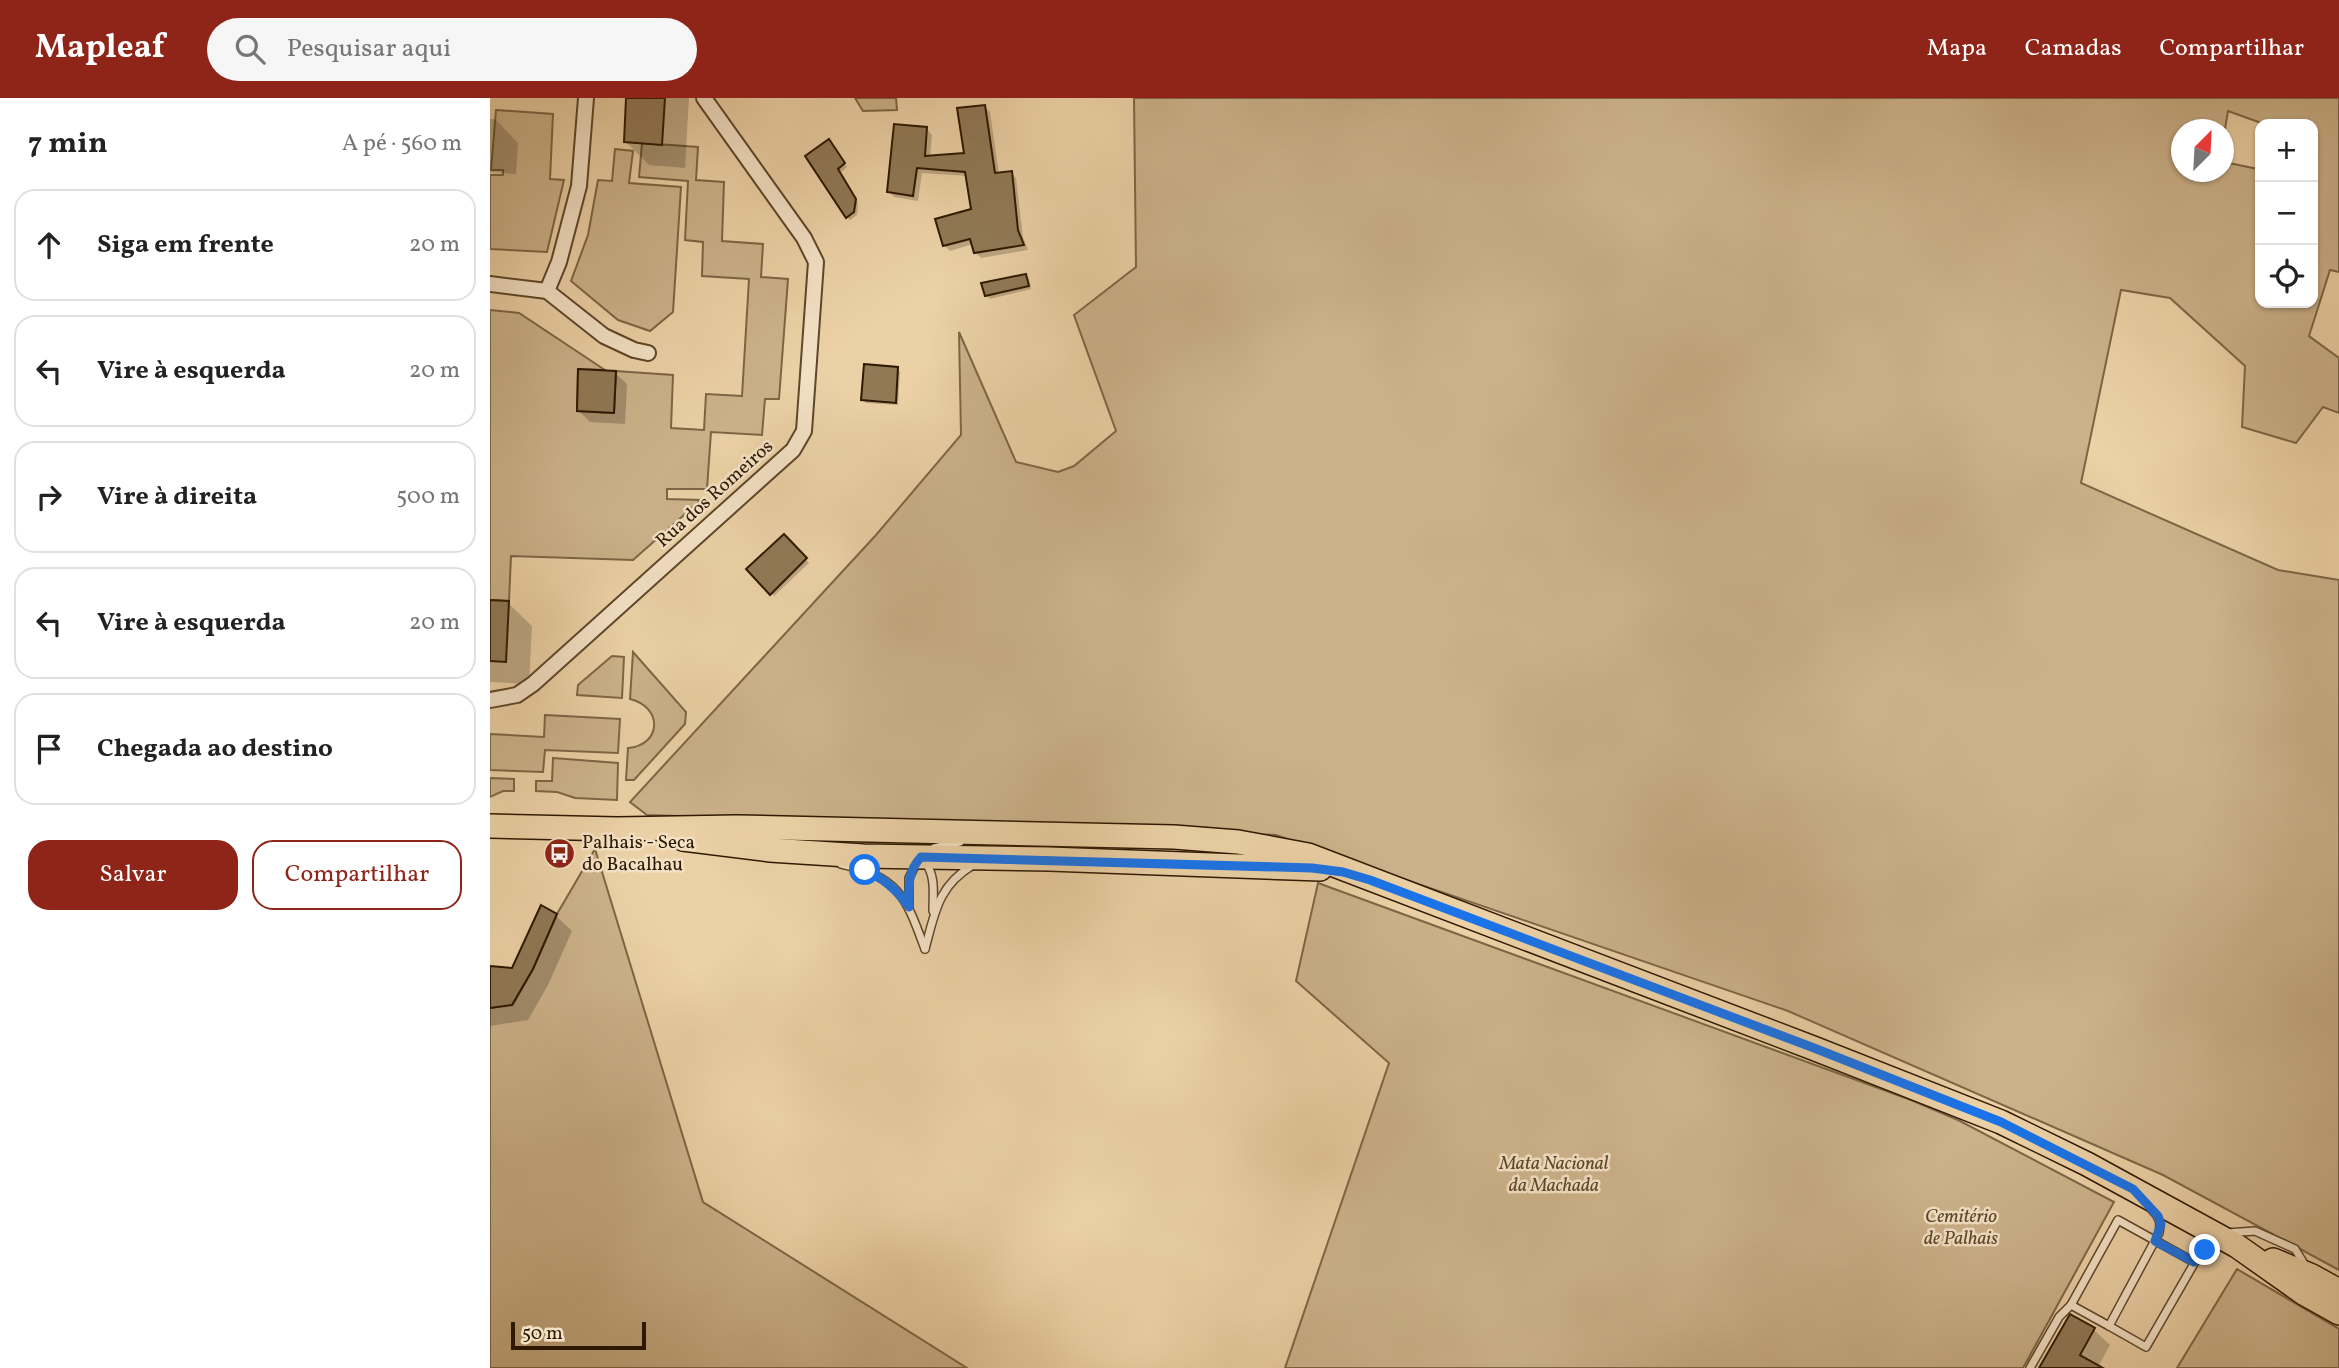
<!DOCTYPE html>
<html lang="pt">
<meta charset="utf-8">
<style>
body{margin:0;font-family:Vollkorn,serif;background:#f6f6f6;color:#222}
.controls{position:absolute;right:21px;top:21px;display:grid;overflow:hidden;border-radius:14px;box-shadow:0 2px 5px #0004}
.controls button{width:63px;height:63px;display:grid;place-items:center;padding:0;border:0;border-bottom:2px solid #e0e0e0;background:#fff;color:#222;font:35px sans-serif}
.compass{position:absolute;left:1681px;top:21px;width:63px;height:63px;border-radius:50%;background:#fff;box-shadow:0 2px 5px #0004;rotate:24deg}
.scale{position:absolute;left:21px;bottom:18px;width:135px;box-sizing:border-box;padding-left:7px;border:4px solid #2e1900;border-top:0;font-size:19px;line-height:24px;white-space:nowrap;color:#2e1900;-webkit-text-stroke:5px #f3e1c5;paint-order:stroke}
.stop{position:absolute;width:21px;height:21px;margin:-16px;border:5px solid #1a73e8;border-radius:50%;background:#fff}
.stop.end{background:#1a73e8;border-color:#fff;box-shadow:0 2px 7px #0008}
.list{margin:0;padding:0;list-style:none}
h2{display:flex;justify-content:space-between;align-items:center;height:91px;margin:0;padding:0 28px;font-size:30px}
h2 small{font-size:23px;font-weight:400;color:#767676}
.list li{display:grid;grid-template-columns:46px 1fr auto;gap:21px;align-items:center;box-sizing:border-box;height:112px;margin:0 14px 14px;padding:0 14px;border:2px solid #e0e0e0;border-radius:21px}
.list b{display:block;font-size:26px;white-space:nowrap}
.list em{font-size:23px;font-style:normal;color:#767676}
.actions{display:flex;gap:14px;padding:21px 28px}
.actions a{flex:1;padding:16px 0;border:2px solid #8f2418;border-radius:21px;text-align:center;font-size:24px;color:#8f2418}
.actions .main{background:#8f2418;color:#fff}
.icon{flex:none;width:38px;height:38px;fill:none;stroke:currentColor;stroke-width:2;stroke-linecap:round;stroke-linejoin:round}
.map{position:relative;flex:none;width:1849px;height:1270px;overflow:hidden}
header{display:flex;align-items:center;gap:42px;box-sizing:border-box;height:98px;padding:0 35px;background:#8f2418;color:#fff}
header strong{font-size:33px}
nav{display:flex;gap:38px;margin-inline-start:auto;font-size:24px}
.search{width:490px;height:63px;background:#f6f6f6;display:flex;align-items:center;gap:18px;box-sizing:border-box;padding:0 24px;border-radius:38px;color:#767676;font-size:26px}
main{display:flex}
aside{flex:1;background:#fff}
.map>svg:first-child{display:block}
.green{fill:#ccb28a;stroke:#7d6645;stroke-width:2;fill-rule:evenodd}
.shadow{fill:#0003}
.building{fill:#917956;stroke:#2e1900;stroke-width:2}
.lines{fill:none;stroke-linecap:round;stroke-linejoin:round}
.lane-casing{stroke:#5e472a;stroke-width:10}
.street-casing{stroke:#5e472a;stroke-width:18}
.primary-casing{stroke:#2e1900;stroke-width:26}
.lane{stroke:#f3e1c5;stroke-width:7}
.street{stroke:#f3e1c5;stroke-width:14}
.primary{stroke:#ecd1a6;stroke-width:23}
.route{stroke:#1a73e8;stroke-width:9}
.labels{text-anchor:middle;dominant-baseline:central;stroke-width:5;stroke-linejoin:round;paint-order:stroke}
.street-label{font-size:19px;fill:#2e1900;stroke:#f3e1c5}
.poi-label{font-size:19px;fill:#2e1900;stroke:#f3e1c5;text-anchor:start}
.park-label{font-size:19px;font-style:italic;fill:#5d4729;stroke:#f3e1c5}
</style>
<header>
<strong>Mapleaf</strong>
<div class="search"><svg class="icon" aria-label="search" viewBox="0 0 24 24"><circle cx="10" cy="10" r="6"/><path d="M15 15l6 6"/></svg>Pesquisar aqui</div>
<nav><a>Mapa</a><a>Camadas</a><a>Compartilhar</a></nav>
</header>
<main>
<aside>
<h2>7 min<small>A pé · 560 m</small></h2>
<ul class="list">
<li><svg class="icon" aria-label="ahead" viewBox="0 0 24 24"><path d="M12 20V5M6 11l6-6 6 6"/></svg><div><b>Siga em frente</b></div><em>20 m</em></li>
<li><svg class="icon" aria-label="left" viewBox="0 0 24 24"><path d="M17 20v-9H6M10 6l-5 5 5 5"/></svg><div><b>Vire à esquerda</b></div><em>20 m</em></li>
<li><svg class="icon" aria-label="right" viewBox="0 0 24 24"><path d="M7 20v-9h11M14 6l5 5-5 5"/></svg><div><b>Vire à direita</b></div><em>500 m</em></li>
<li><svg class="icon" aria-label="left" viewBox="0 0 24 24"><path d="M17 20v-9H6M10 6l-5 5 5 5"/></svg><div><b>Vire à esquerda</b></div><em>20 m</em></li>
<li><svg class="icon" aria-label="arrive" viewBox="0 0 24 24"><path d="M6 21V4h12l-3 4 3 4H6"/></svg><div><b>Chegada ao destino</b></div></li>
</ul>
<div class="actions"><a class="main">Salvar</a><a>Compartilhar</a></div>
</aside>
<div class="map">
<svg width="1849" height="1270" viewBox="0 0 1849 1270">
<rect width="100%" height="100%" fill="#ecd1a6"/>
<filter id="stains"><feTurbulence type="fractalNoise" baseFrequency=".00286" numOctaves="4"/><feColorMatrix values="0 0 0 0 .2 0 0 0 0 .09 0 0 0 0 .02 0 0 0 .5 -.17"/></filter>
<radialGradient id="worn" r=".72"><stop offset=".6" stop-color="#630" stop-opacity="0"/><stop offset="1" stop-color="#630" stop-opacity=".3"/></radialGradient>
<g class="green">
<path d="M365,0H406L407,12L373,13Z"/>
<path d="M644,0H1849V174L1840,172L1819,238L1849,260V315L1833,309L1806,345L1752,329L1755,268L1680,200L1631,192L1591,385L1788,472L1849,482V1172L1673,1077L1298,913L786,737L157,717L140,704L386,437L471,337L469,234L526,364L568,374L584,368L626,333L584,217L646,169ZM1738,13L1774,26H1823V205H1770V59L1768,71L1734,64V74H1692V32H1734V37Z"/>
<path d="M6,12L63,16L60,81L74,82L57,154L0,151V77H13V72H1Z"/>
<path d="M152,45L208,49L206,82L234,84L232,143L273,146L271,179L298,181L289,301H275L272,337L221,334L217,391H177V401L211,402L143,462L21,458L19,503L0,502V212L29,215L115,272L88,271L87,313L124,315L126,273L183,277L181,330L214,332L216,296L252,298L259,181L212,178L213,144L195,142L198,83L149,79Z"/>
<path d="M125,51L143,53L139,85L191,89L183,214L160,233L128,222L81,183L98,137L108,82L122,83Z"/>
<path d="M143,554L196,614L195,626L144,682H136L138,650C172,647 173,609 140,601Z"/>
<path d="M122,558L134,559L132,600L87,597L88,587Z"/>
<path d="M55,617L130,621L128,655L55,652L53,674L0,672V636L54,639Z"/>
<path d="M63,660L128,665L127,702L85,700L67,694L46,693V683H62Z"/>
<path d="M0,680L24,681V693H13L0,699Z"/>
<path d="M105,751L213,1104L477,1270H0V910L23,906L43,871L67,816Z"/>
<path d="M828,785L1421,1002L1468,1022L1624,1104L1533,1270H795L899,965L806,883Z"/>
<path d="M1747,1171L1849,1231V1270H1687Z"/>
</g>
<g class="shadow">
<path d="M138,0H199L195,70L159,67L135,43Z"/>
<path d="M494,8L500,14L509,76L521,75L526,80L533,139L538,152L491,160L485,154L483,146L460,153L454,147L483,112L478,78L432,75L428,103L404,99L399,94L437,31L442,37L440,59L476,57Z"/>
<path d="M0,21H5L28,45L26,76L0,74Z"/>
<path d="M342,47L357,69L350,75L368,105L367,117L360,122L357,119Z"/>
<path d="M535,177L539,181L541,191L500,201L496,197Z"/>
<path d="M407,271L410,274L408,307L376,305L373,302Z"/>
<path d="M125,275L137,286L135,326L100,324L88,312Z"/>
<path d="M294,439L319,465L284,498L258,471Z"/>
<path d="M0,504L18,505L42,528L39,586L0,584Z"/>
<path d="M66,818L82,833L58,887L38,922L0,928V870L24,872Z"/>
<path d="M1604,1232L1620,1247L1608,1269L1610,1270H1552Z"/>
</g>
<g class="building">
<path d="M136,0H175L172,47L134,44Z"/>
<path d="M495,7L505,75L522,73L528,132L534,147L484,155L480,141L453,148L445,121L481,111L475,74L427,70L423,98L397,94L404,26L437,29L435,58L474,55L467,10Z"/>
<path d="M339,41L355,65L348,71L366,101L364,114L356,120L315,58Z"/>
<path d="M536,176L539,188L495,198L491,185Z"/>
<path d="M374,266L408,269L406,305L371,302Z"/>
<path d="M88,271L126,273L124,315L87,313Z"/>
<path d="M294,436L317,460L280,497L256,471Z"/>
<path d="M0,502L19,503L16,564L0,563Z"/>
<path d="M51,807L67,816L43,871L22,907L0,910V868L22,870Z"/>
<path d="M1580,1216L1605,1230L1590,1257L1613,1270H1549Z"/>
</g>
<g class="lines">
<defs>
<g id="lane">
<path d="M444,750L470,744"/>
<path d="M435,764C446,778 443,796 443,813"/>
<path d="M351,766C410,779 416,800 435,851"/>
<path d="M419,809V780L427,764"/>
<path d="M435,851C445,814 448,788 483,767"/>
<path d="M1662,1112C1670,1120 1671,1125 1669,1135L1619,1228L1656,1249L1709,1157L1732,1145"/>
<path d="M1737,1135L1765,1133L1805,1151L1816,1169"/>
<path d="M1619,1228L1581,1207L1628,1122L1704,1164"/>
<path d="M1540,1270L1569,1219L1581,1207"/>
</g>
<g id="street">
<path d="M0,186L57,193L114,238L144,252L158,255"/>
<path d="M57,193L69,164L89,88L96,0"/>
<path d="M0,602L27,597L43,586L303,352L314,333L326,164L314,140L214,0"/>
</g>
<g id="primary">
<path d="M0,728L127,731L247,729L684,739L748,744L818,757L1323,950L1511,1024L1597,1066L1747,1148L1815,1196L1849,1215"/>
<path d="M193,741L280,752L373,758L559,761L830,771"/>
<path d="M1783,1162L1822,1178L1849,1193"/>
</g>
</defs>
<use href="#lane" class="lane-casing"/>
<use href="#street" class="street-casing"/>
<use href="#primary" class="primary-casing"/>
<use href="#lane" class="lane"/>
<use href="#street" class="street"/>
<use href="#primary" class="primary"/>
</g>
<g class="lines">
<path class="route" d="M375,772C394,780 407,792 419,809C419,789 417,774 431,759L822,770L853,774L880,782L1324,950L1511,1024L1643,1091L1668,1118L1671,1126L1665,1143L1704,1164L1715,1152"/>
</g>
<defs>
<symbol id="bus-disc" viewBox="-11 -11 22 22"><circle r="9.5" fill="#8f2418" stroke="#f3e1c5"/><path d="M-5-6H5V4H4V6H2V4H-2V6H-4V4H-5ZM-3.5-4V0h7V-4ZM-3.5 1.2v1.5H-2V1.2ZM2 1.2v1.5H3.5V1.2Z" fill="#fff"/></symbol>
</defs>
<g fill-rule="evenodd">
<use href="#bus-disc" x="52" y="738" width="35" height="35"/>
</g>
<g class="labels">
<g class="street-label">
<text transform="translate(225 396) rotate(-42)">Rua dos Romeiros</text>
</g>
<g class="poi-label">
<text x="92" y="745">Palhais - Seca<tspan x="92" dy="22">do Bacalhau</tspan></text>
</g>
<g class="park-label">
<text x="1064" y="1066">Mata Nacional<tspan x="1064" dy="22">da Machada</tspan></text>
<text x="1471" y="1119">Cemitério<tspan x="1471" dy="22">de Palhais</tspan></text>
</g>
</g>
<rect width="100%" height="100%" filter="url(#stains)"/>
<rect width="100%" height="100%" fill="url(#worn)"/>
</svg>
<div class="controls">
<button>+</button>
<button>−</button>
<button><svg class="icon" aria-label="locate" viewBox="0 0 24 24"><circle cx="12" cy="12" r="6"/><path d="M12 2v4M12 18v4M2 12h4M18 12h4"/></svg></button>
</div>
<svg class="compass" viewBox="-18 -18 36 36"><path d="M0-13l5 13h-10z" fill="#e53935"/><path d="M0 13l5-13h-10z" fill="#767676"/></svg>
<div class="scale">50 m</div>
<div class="stop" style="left:375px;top:772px"></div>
<div class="stop end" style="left:1715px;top:1152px"></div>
</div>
</main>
